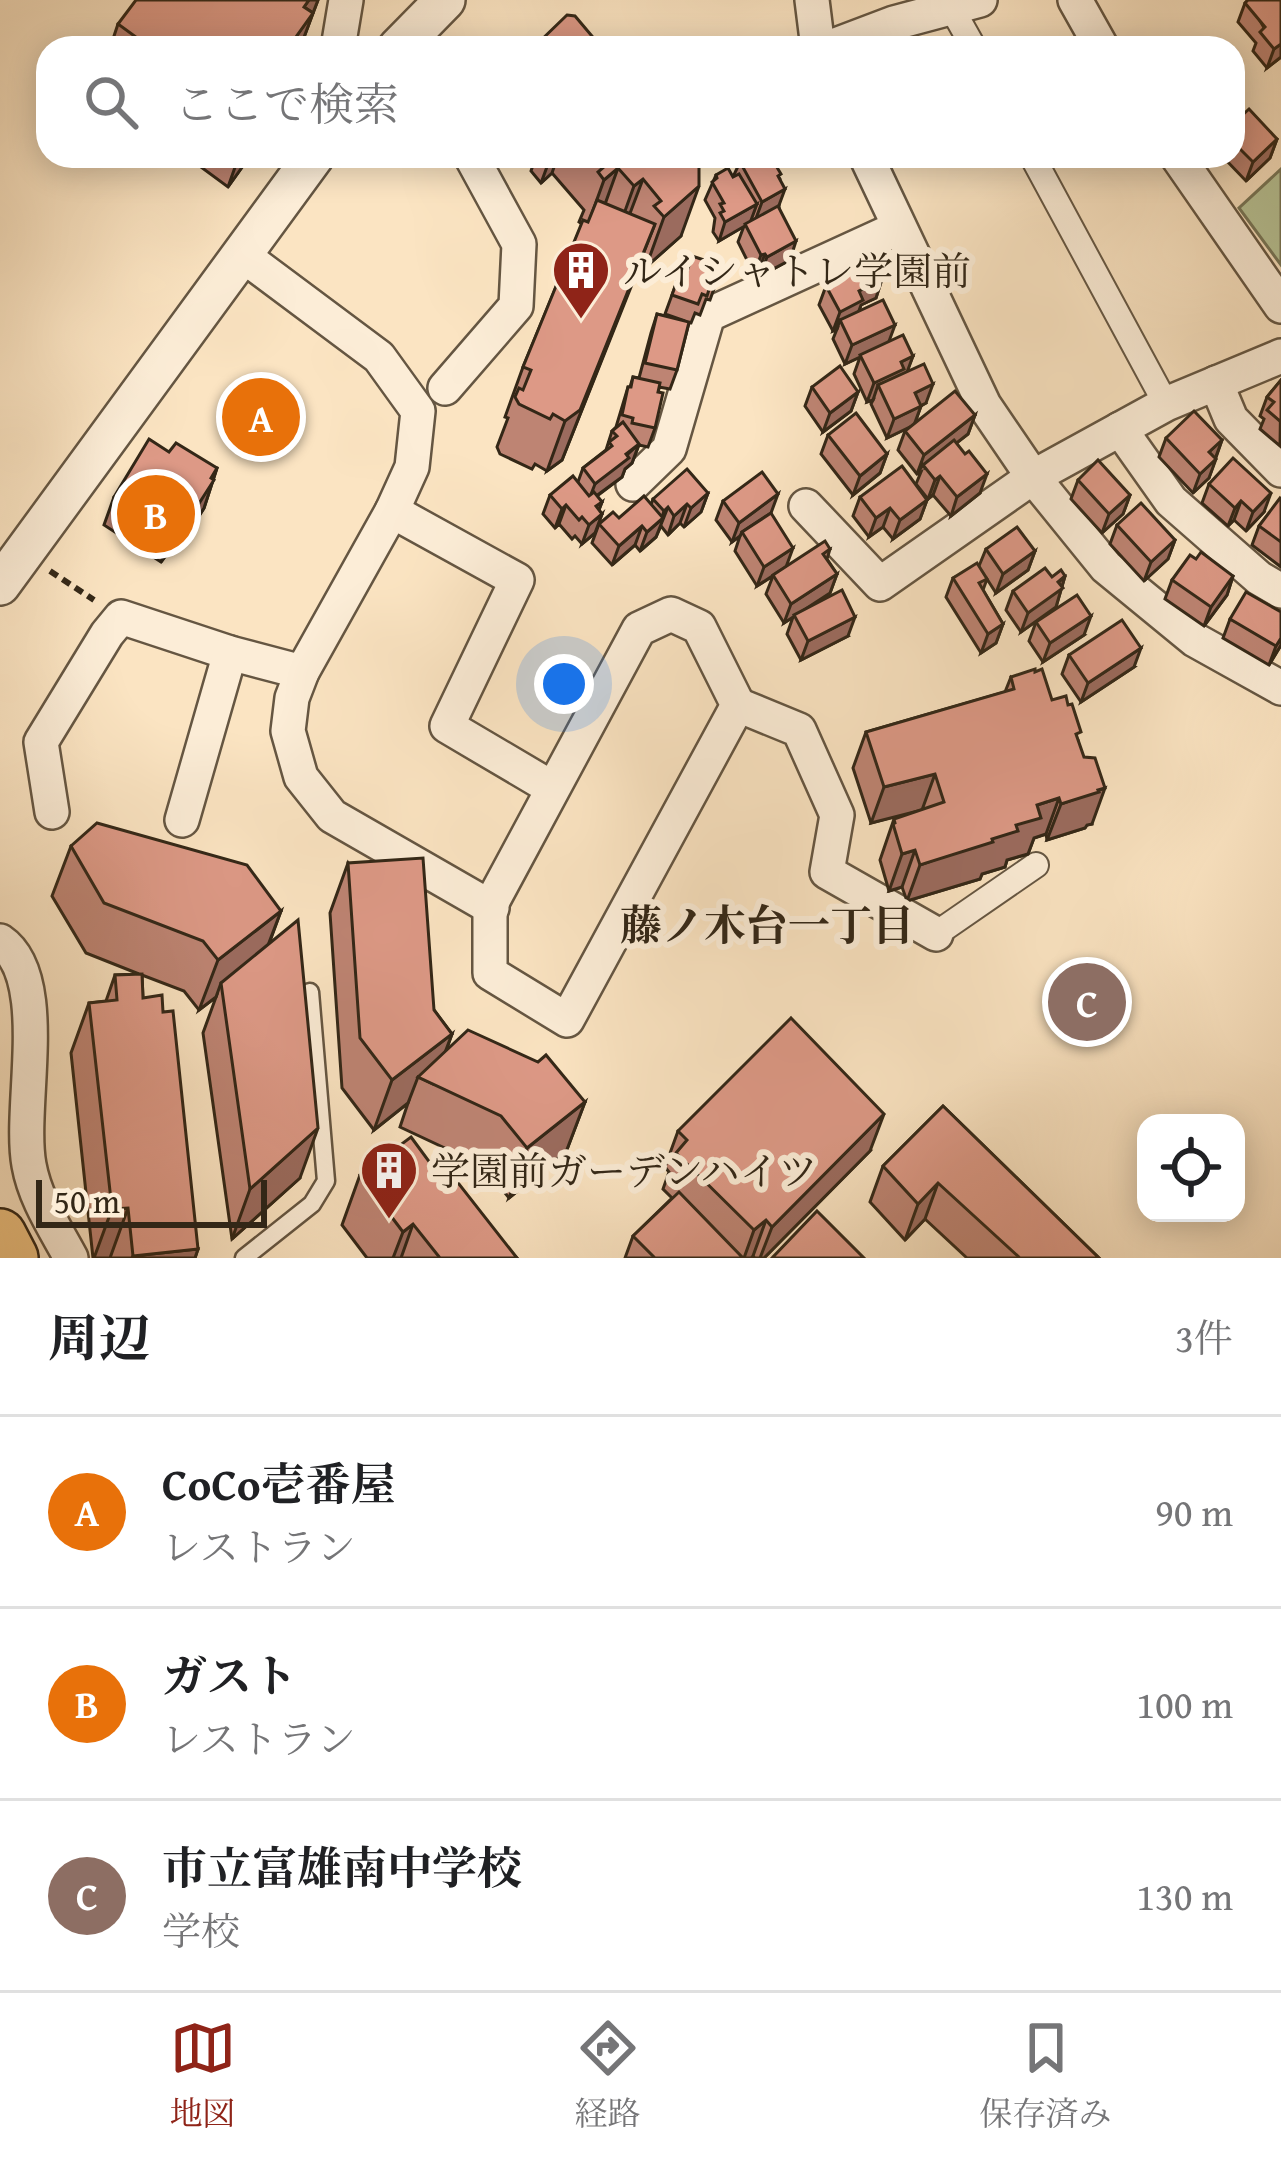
<!DOCTYPE html>
<html lang="ja">
<meta charset="utf-8">
<style>
body{margin:0;font-family:"Gentium Book Plus","Noto Serif JP",serif;background:#f6f6f6;color:#202124}
.controls{position:absolute;right:36px;bottom:36px;display:grid;overflow:hidden;border-radius:24px;box-shadow:0 6px 30px #0003}
.controls button{width:108px;height:108px;display:grid;place-items:center;padding:0;border:0;border-bottom:3px solid #e0e0e0;background:#fff;color:#202124;font:60px sans-serif}
.scale{position:absolute;left:36px;bottom:30px;width:231px;box-sizing:border-box;padding-left:12px;border:6px solid #332717;border-top:0;font-size:33px;line-height:42px;white-space:nowrap;color:#332717;-webkit-text-stroke:9px #fcedd7;paint-order:stroke}
.you{position:absolute;left:564px;top:684px;width:42px;height:42px;margin:-30px;border:9px solid #fff;border-radius:50%;background:#1a73e8;box-shadow:0 0 0 18px #1a73e833}
.badge{display:grid;place-items:center;width:78px;height:78px;border-radius:50%;background:#8f2418;color:#fff;font-size:39px;font-weight:700}
.pin{position:absolute;translate:-50% -50%;border:6px solid #fff;box-shadow:0 3px 12px #0006}
.list{margin:0;padding:0;list-style:none}
h2{display:flex;justify-content:space-between;align-items:center;height:156px;margin:0;padding:0 48px;font-size:51px}
h2 small{font-size:39px;font-weight:400;color:#757577}
.list li{display:grid;grid-template-columns:78px 1fr auto;gap:36px;align-items:center;box-sizing:border-box;height:192px;padding:0 48px;border-top:3px solid #e0e0e0}
.list b{display:block;font-size:45px;white-space:nowrap}
.list p{margin:0;font-size:39px;white-space:nowrap;color:#757577}
.list em{font-size:39px;font-style:normal;color:#757577}
.icon{flex:none;width:66px;height:66px;fill:none;stroke:currentColor;stroke-width:2;stroke-linecap:round;stroke-linejoin:round}
.map{position:relative;flex:none;width:1281px;height:1258px;overflow:hidden}
.search{position:absolute;background:#fff;box-shadow:0 6px 30px #0003;left:36px;right:36px;top:36px;height:132px;display:flex;align-items:center;gap:30px;box-sizing:border-box;padding:0 42px;border-radius:36px;color:#757577;font-size:45px}
.sheet{height:732px;background:#fff}
nav{display:flex;justify-content:space-around;align-items:center;box-sizing:border-box;height:168px;border-top:3px solid #e0e0e0;background:#fff;font-size:33px;color:#757577}
nav a{display:grid;justify-items:center;gap:6px}
nav .on{color:#8f2418}
.map>svg:first-child{display:block}
.green{fill:#b8c598;stroke:#767658;stroke-width:3}
.lines{fill:none;stroke-linecap:round;stroke-linejoin:round}
.service-casing{stroke:#655642;stroke-width:21}
.pedestrian-casing{stroke:#655642;stroke-width:28}
.minor-casing{stroke:#655642;stroke-width:38}
.tertiary-casing{stroke:#655642;stroke-width:44}
.primary-casing{stroke:#332717;stroke-width:56}
.path{stroke:#332717;stroke-width:6;stroke-dasharray:9 6;stroke-linecap:butt}
.service{stroke:#fcedd7;stroke-width:16}
.pedestrian{stroke:#fcedd7;stroke-width:24}
.minor{stroke:#fcedd7;stroke-width:33}
.tertiary{stroke:#fcedd7;stroke-width:39}
.primary{stroke:#eec281;stroke-width:51}
.wall{fill:#be8473;stroke:#332717;stroke-width:3}
.shaded-wall{fill:#9b6b5e;stroke:#332717;stroke-width:3}
.building{fill:#dd9986;stroke:#332717;stroke-width:3}
.labels{text-anchor:middle;dominant-baseline:central;stroke-width:12;stroke-linejoin:round;paint-order:stroke}
.poi-label{font-size:39px;fill:#332717;stroke:#fcedd7;text-anchor:start}
.neighbourhood-label{font-size:42px;font-weight:bold;fill:#332717;stroke:#fcedd7}
</style>
<div class="map">
<svg width="1281" height="1258" viewBox="0 0 1281 1258">
<rect width="100%" height="100%" fill="#fbe4c2"/>
<filter id="stains"><feTurbulence type="fractalNoise" baseFrequency=".00167" numOctaves="4"/><feColorMatrix values="0 0 0 0 .2 0 0 0 0 .09 0 0 0 0 .02 0 0 0 .5 -.17"/></filter>
<radialGradient id="worn" r=".72"><stop offset=".6" stop-color="#630" stop-opacity="0"/><stop offset="1" stop-color="#630" stop-opacity=".3"/></radialGradient>
<path class="green" d="M1281,169V265L1239,208Z"/>
<g class="lines">
<defs>
<path id="service" d="M244,1258L312,1204L326,1181L310,992"/>
<g id="pedestrian">
<path d="M951,7L974,48"/>
<path d="M1032,156L1166,404"/>
<path d="M936,934L1036,865"/>
</g>
<g id="minor">
<path d="M812,0L818,48"/>
<path d="M1075,0L1102,48"/>
<path d="M338,48L346,0"/>
<path d="M828,48L894,23L980,0"/>
<path d="M866,156L984,405L1033,477L1106,567L1195,640L1281,688"/>
<path d="M1177,156L1281,306"/>
<path d="M241,254L379,357L418,411L412,467L392,511L302,672L292,698L288,731L301,777L332,816L492,908"/>
<path d="M1216,383L1231,419L1281,470"/>
<path d="M445,388L516,306L519,244L471,156"/>
<path d="M1120,429L1171,501L1259,578L1281,591"/>
<path d="M633,484L669,449L708,315L898,228"/>
<path d="M806,506L880,584L1033,477L1166,404L1281,356"/>
<path d="M392,511L517,580L447,726L552,788"/>
<path d="M671,614L699,627L738,705L567,1020L490,973V906L639,629Z"/>
<path d="M738,705L799,730L837,815L827,872L936,934"/>
<path d="M52,812L41,742L107,634L121,617L230,653L302,672"/>
<path d="M182,820L230,653"/>
<path d="M0,941C53,977 18,1106 29,1165C35,1199 55,1228 71,1258"/>
</g>
<g id="tertiary">
<path d="M398,48L445,0"/>
<path d="M0,585L314,156"/>
</g>
<path id="primary" d="M0,1235L12,1258"/>
</defs>
<use href="#service" class="service-casing"/>
<use href="#pedestrian" class="pedestrian-casing"/>
<use href="#minor" class="minor-casing"/>
<use href="#tertiary" class="tertiary-casing"/>
<use href="#primary" class="primary-casing"/>
<path class="path" d="M50,571L94,600"/>
<use href="#service" class="service"/>
<use href="#pedestrian" class="pedestrian"/>
<use href="#minor" class="minor"/>
<use href="#tertiary" class="tertiary"/>
<use href="#primary" class="primary"/>
</g>
<g class="wall">
<path d="M318,0L300,48H110L118,24Z"/>
<path d="M1248,0L1281,57L1267,68L1253,51L1256,43L1238,22L1245,3Z"/>
<path d="M1235,122L1277,139L1270,158L1246,181L1224,158L1225,156H1233V128Z"/>
<path d="M186,156H250L228,187Z"/>
<path d="M536,156H695L681,236L646,267L641,262L562,460L547,471L535,464L532,469L500,454L497,447L508,418L505,417L523,367L582,224L579,222L584,210L552,173L541,183L531,171Z"/>
<path d="M740,162L770,166L780,179L779,207L790,260L760,276L758,272L754,274L738,242L744,226L719,241L713,232L715,218L705,200L716,175L733,177Z"/>
<path d="M722,266L710,300L706,299L700,315L695,313L691,323H689L677,370L670,389L659,387L655,428L648,447L639,445L632,463L625,469L622,477L597,496L602,502L599,510L602,514L595,533L582,544L575,536L572,539L559,524L555,528L543,514L550,495L578,482L583,468L606,450L612,431L616,427L628,387H630L633,377L639,378L651,333L657,314L685,321L665,314L680,273L686,275Z"/>
<path d="M882,279L876,298L861,305L859,311L889,342L913,356L907,371L926,403L921,406L915,423L975,415L968,434L956,443L980,493L951,516L933,495L928,499L916,484L921,472L917,474L898,450L905,431L910,427L887,438L871,404L873,400L867,402L854,374L860,357L845,364L833,339L837,329L833,331L819,305L826,286Z"/>
<path d="M1281,380L1280,446L1260,429L1264,419L1260,416L1267,397Z"/>
<path d="M812,387L858,392L851,411L823,432L805,406Z"/>
<path d="M828,435L887,454L880,473L853,495L821,454Z"/>
<path d="M1166,438L1222,440L1209,478L1193,493L1159,457Z"/>
<path d="M169,452L217,468L204,508L181,544L177,540L161,562L104,525L114,497Z"/>
<path d="M1078,480L1130,495L1123,514L1102,533L1071,499Z"/>
<path d="M1209,484L1264,512L1246,531L1234,520L1228,526L1202,503Z"/>
<path d="M708,493L701,512L684,527L680,523L668,535L661,526L656,537L640,551L635,545L612,565L592,543L599,524L619,518L651,505L653,499Z"/>
<path d="M860,497L927,500L920,519L893,539L883,527L869,537L853,516Z"/>
<path d="M1281,499V567L1252,545L1259,526Z"/>
<path d="M723,501L771,514L786,567L830,549L827,559L837,574L830,593L806,609L848,636L801,660L787,634L793,617L784,623L766,594L773,576L757,586L735,551L740,536L732,542L716,520Z"/>
<path d="M1117,525L1175,540L1168,559L1144,581L1110,544Z"/>
<path d="M986,549L1035,551L1028,570L996,593L987,579L983,590L1003,624L996,643L981,653L946,597L953,578L979,566Z"/>
<path d="M1196,559L1233,576L1227,595L1204,626L1165,599L1172,580Z"/>
<path d="M1065,576L1056,607L1021,632L1006,610L1013,591L1052,577Z"/>
<path d="M1230,619L1281,645L1269,665L1223,638Z"/>
<path d="M1036,622L1084,635L1043,662L1029,641Z"/>
<path d="M1069,655L1134,667L1081,702L1062,674Z"/>
<path d="M1011,677L1052,700L1078,740L1092,824L1087,825L1085,828L1047,840L1046,834L1034,838L1028,854L1007,860L1005,867L982,874L980,879L907,901L902,887L889,891L880,860L894,819L912,812L871,823L853,768L866,732L1005,692Z"/>
<path d="M71,846L281,911L269,944L300,1178L232,1239L203,1033L216,997L199,1010L184,991L142,975L143,998L198,1249L195,1258H93L71,1053L89,1003L106,1001L115,975L139,974L86,953L52,896Z"/>
<path d="M348,863L434,1010L452,1034L446,1051L585,1102L566,1152L509,1198L483,1166L400,1127L408,1103L374,1130L342,1088L330,913Z"/>
<path d="M943,1106L1099,1258H967L925,1219L905,1240L870,1202L883,1166Z"/>
<path d="M678,1131L870,1151L764,1258H755L753,1256L751,1258H625L633,1236L672,1198L663,1189L669,1172L665,1167Z"/>
<path d="M433,1167L517,1258H367L342,1225L360,1175Z"/>
</g>
<g class="shaded-wall">
<path d="M309,0H318L313,13L304,7Z"/>
<path d="M313,13L300,48H288Z"/>
<path d="M1281,44V57L1267,68L1274,49Z"/>
<path d="M1277,139L1270,158L1246,181L1253,162Z"/>
<path d="M239,156H250L228,187Z"/>
<path d="M551,156H558L552,173L541,183Z"/>
<path d="M618,168L600,218L586,230L604,180Z"/>
<path d="M643,179L624,229L616,236L634,186Z"/>
<path d="M699,186L681,236L646,267L664,217Z"/>
<path d="M785,189L778,208L755,221L762,202Z"/>
<path d="M757,204L750,223L719,241L725,222Z"/>
<path d="M655,224L562,460L547,471L565,421Z"/>
<path d="M796,241L790,260L760,276L767,257Z"/>
<path d="M765,254L758,272L754,274L761,255Z"/>
<path d="M882,279L876,298L861,305L856,319L840,320L837,329L833,331L840,312L859,291Z"/>
<path d="M895,325L888,344L845,364L852,345Z"/>
<path d="M913,356L906,375L878,385L873,400L867,402L874,383L901,362Z"/>
<path d="M933,384L926,403L908,412L915,393Z"/>
<path d="M858,392L851,411L823,432L830,413Z"/>
<path d="M921,406L914,425L887,438L894,419Z"/>
<path d="M975,415L968,434L925,468L923,465L917,474L924,455Z"/>
<path d="M1222,440L1215,459L1209,452Z"/>
<path d="M639,444L632,463L625,469L622,477L588,502L595,484Z"/>
<path d="M887,454L880,473L853,495L860,476Z"/>
<path d="M1216,459L1209,478L1193,493L1200,474Z"/>
<path d="M217,468L204,508L181,544L191,516Z"/>
<path d="M987,474L980,493L951,516L957,497Z"/>
<path d="M940,476L933,495L928,499L935,480Z"/>
<path d="M708,493L701,512L684,527L691,508Z"/>
<path d="M1271,493L1264,512L1246,531L1253,512Z"/>
<path d="M778,494L771,513L742,532L740,536L732,542L739,523Z"/>
<path d="M1130,495L1123,514L1102,533L1109,514Z"/>
<path d="M927,500L920,519L893,539L900,520Z"/>
<path d="M1241,501L1234,520L1228,526L1235,508Z"/>
<path d="M602,502L595,520L602,514L595,533L582,544L596,506Z"/>
<path d="M687,504L680,523L668,535L674,516Z"/>
<path d="M566,505L559,524L555,528L562,509Z"/>
<path d="M668,507L656,537L640,551L647,532L661,520L664,511Z"/>
<path d="M890,508L883,527L869,537L876,518Z"/>
<path d="M187,512L177,540L161,562L171,534Z"/>
<path d="M642,526L635,545L612,565L619,546Z"/>
<path d="M1175,540L1168,559L1144,581L1151,562Z"/>
<path d="M793,548L786,567L757,586L764,567Z"/>
<path d="M1035,551L1028,570L996,593L1003,574Z"/>
<path d="M837,574L830,593L784,623L791,604Z"/>
<path d="M1065,576L1056,607L1021,632L1028,613Z"/>
<path d="M1233,576L1227,595L1204,626L1211,607Z"/>
<path d="M1091,616L1084,635L1043,662L1050,643Z"/>
<path d="M855,617L848,636L801,660L808,641Z"/>
<path d="M1003,624L996,643L981,653L988,634Z"/>
<path d="M1281,638V645L1269,665L1276,646Z"/>
<path d="M1141,648L1134,667L1081,702L1088,683Z"/>
<path d="M935,774L922,810L871,823L884,787Z"/>
<path d="M1105,788L1092,824L1087,825L1085,828L1047,840L1061,804Z"/>
<path d="M1059,798L1046,834L1034,838L1028,854L1007,860L1005,867L982,874L980,879L907,901L920,865L992,839L1016,825L1037,805Z"/>
<path d="M915,850L902,887L889,891L902,854Z"/>
<path d="M281,911L262,961L221,983L216,997L199,1010L218,960Z"/>
<path d="M452,1034L433,1084L418,1077L408,1103L374,1130L392,1080Z"/>
<path d="M585,1102L566,1152L509,1198L527,1148Z"/>
<path d="M884,1114L870,1151L764,1258H760L772,1227Z"/>
<path d="M318,1128L300,1178L232,1239L250,1189Z"/>
<path d="M938,1183L925,1219L905,1240L918,1204Z"/>
<path d="M128,1208L110,1258H94L112,1209Z"/>
<path d="M766,1220L753,1256L751,1258H744L754,1230Z"/>
<path d="M413,1224L401,1258H393L403,1232Z"/>
<path d="M198,1249L195,1258H132L133,1256Z"/>
</g>
<g class="building">
<path d="M136,0H309L304,7L313,13L288,48H220L211,42L207,48H134L140,40L118,24Z"/>
<path d="M1248,0H1281V44L1274,49L1260,32L1265,27L1245,3Z"/>
<path d="M567,15L575,16L602,48H533Z"/>
<path d="M1249,109L1277,139L1253,162L1233,142V137L1242,129L1235,122Z"/>
<path d="M598,156H695L699,160V186L664,217L654,206L661,201L643,179L634,186L618,168L604,180L598,172L606,165Z"/>
<path d="M752,156H765L770,166L775,164L781,174L778,176L785,189L762,202L740,162Z"/>
<path d="M728,168L733,177L739,174L757,204L725,222L720,213L724,211L720,204L724,203L712,182L717,178L716,175Z"/>
<path d="M597,200L655,224L580,410L565,421L553,414L550,419L519,404L515,397L519,388L523,390L531,370L523,367L541,323L583,220L588,222Z"/>
<path d="M778,206L796,241L767,257L765,254L761,255L745,224Z"/>
<path d="M692,256L722,266L717,281L712,280L707,296L702,294L698,304L672,295L680,273L686,275Z"/>
<path d="M873,261L882,279L859,291L863,300L840,312L826,286Z"/>
<path d="M883,300L895,325L852,345L840,320Z"/>
<path d="M657,314L689,322L677,370L645,363Z"/>
<path d="M903,335L913,356L901,362L904,369L874,383L860,355Z"/>
<path d="M924,364L933,384L915,393L921,406L894,419L878,385Z"/>
<path d="M840,366L858,392L830,413L812,387Z"/>
<path d="M633,377L660,383L658,392L663,393L655,428L632,423L633,418L622,415L628,387H631Z"/>
<path d="M1281,380V422L1267,410L1274,402L1267,397Z"/>
<path d="M955,391L975,415L924,455L905,431Z"/>
<path d="M1194,411L1222,440L1209,452L1216,459L1200,474L1166,438Z"/>
<path d="M856,413L887,454L860,476L828,435Z"/>
<path d="M623,422L639,444L626,454L629,458L595,484L583,468L612,446L609,442L617,436L612,431Z"/>
<path d="M149,439L169,452L176,443L217,468L211,478L214,480L191,516L187,512L171,534L114,497Z"/>
<path d="M954,440L965,454L969,451L987,474L957,497L940,476L935,480L923,465Z"/>
<path d="M1233,458L1271,493L1253,512L1241,501L1235,508L1209,484Z"/>
<path d="M1098,460L1130,495L1109,514L1078,480Z"/>
<path d="M902,466L927,500L900,520L890,508L876,518L860,497Z"/>
<path d="M687,469L708,493L691,508L687,504L674,516L668,507L664,511L653,499Z"/>
<path d="M762,472L778,494L739,523L723,501Z"/>
<path d="M573,476L589,496L594,492L602,502L596,506L602,514L589,525L582,517L579,520L566,505L562,509L550,495Z"/>
<path d="M644,496L663,518L647,532L642,526L619,546L599,524L613,512L619,518Z"/>
<path d="M1280,498L1281,499V542L1259,526Z"/>
<path d="M1141,503L1175,540L1151,562L1117,525Z"/>
<path d="M771,513L793,548L764,567L742,532Z"/>
<path d="M1017,527L1035,551L1003,574L986,549Z"/>
<path d="M825,541L830,549L823,554L837,574L791,604L773,575Z"/>
<path d="M1201,552L1233,576L1211,607L1172,580L1190,555L1196,559Z"/>
<path d="M977,563L987,579L979,583L1003,624L988,634L953,578Z"/>
<path d="M1045,568L1052,577L1061,570L1065,576L1058,582L1063,588L1028,613L1013,591Z"/>
<path d="M842,590L855,617L808,641L794,615Z"/>
<path d="M1246,592L1281,612V638L1276,646L1230,619Z"/>
<path d="M1077,595L1091,616L1050,643L1036,622Z"/>
<path d="M1122,620L1141,648L1088,683L1069,655Z"/>
<path d="M1035,669V672L1042,669L1052,700L1066,696L1068,705L1072,704L1081,732L1076,734L1084,757L1095,758L1105,788L1098,790L1099,792L1061,804L1059,798L1037,805L1041,818L1016,825L1018,831L992,839L993,842L920,865L915,850L902,854L893,824L895,823L894,819L944,802L935,774L884,787L866,732L1014,689L1011,677Z"/>
<path d="M97,823L247,865L281,911L218,960L203,941L104,903L71,846Z"/>
<path d="M423,858L434,1010L452,1034L392,1080L360,1038L348,863Z"/>
<path d="M298,920L318,1128L250,1189L221,983Z"/>
<path d="M142,974L143,998L162,995L163,1012L173,1011L198,1249L133,1256L128,1208L112,1209L89,1003L117,1000L115,975Z"/>
<path d="M791,1018L884,1114L772,1227L766,1220L754,1230L676,1153L687,1140L678,1131Z"/>
<path d="M468,1030L538,1062L546,1055L585,1102L527,1148L501,1116L418,1077Z"/>
<path d="M943,1106L1099,1258H1020L938,1183L918,1204L883,1166Z"/>
<path d="M411,1137L433,1167L441,1161L517,1258H440L413,1224L403,1232L360,1175Z"/>
<path d="M679,1192L743,1258H655L633,1236Z"/>
<path d="M817,1211L864,1258H772Z"/>
</g>
<defs>
<symbol id="building-pin" viewBox="-11 -11 22 30"><path d="M0 17L-7.5 6A9.5 9.5 0 1 1 7.5 6Z" fill="#8f2418" stroke="#fcedd7"/><path d="M-4-6H4V6H1V3H-1V6H-4ZM-2.5-4.3h1.7v1.8h-1.7ZM.8-4.3h1.7v1.8H.8ZM-2.5-1h1.7V.8h-1.7ZM.8-1h1.7V.8H.8Z" fill="#fff"/></symbol>
</defs>
<g fill-rule="evenodd">
<use href="#building-pin" x="548" y="237" width="66" height="90"/>
<use href="#building-pin" x="356" y="1137" width="66" height="90"/>
</g>
<g class="labels">
<g class="poi-label">
<text x="623" y="270">ルイシャトレ学園前</text>
<text x="431" y="1170">学園前ガーデンハイツ</text>
</g>
<g class="neighbourhood-label">
<text x="767" y="924">藤ノ木台一丁目</text>
</g>
</g>
<rect width="100%" height="100%" filter="url(#stains)"/>
<rect width="100%" height="100%" fill="url(#worn)"/>
</svg>
<div class="controls">
<button><svg class="icon" aria-label="locate" viewBox="0 0 24 24"><circle cx="12" cy="12" r="6"/><path d="M12 2v4M12 18v4M2 12h4M18 12h4"/></svg></button>
</div>
<div class="scale">50 m</div>
<div class="you"></div>
<div class="pin badge" style="left:261px;top:417px;background:#e8710a">A</div>
<div class="pin badge" style="left:156px;top:514px;background:#e8710a">B</div>
<div class="pin badge" style="left:1087px;top:1002px;background:#8d6e63">C</div>
<div class="search"><svg class="icon" aria-label="search" viewBox="0 0 24 24"><circle cx="10" cy="10" r="6"/><path d="M15 15l6 6"/></svg>ここで検索</div>
</div>
<section class="sheet">
<h2>周辺<small>3件</small></h2>
<ul class="list">
<li><span class="badge" style="background:#e8710a">A</span><div><b>CoCo壱番屋</b><p>レストラン</p></div><em>90 m</em></li>
<li><span class="badge" style="background:#e8710a">B</span><div><b>ガスト</b><p>レストラン</p></div><em>100 m</em></li>
<li><span class="badge" style="background:#8d6e63">C</span><div><b>市立富雄南中学校</b><p>学校</p></div><em>130 m</em></li>
</ul>
</section>
<nav>
<a class="on"><svg class="icon" aria-label="map" viewBox="0 0 24 24"><path d="M3 6l6-2 6 2 6-2v14l-6 2-6-2-6 2zM9 4v14M15 6v14"/></svg>地図</a>
<a><svg class="icon" aria-label="directions" viewBox="0 0 24 24"><path d="M12 3l9 9-9 9-9-9zM9 14v-3h6M13 9l2 2-2 2"/></svg>経路</a>
<a><svg class="icon" aria-label="saved" viewBox="0 0 24 24"><path d="M7 4h10v16l-5-4-5 4z"/></svg>保存済み</a>
</nav>
